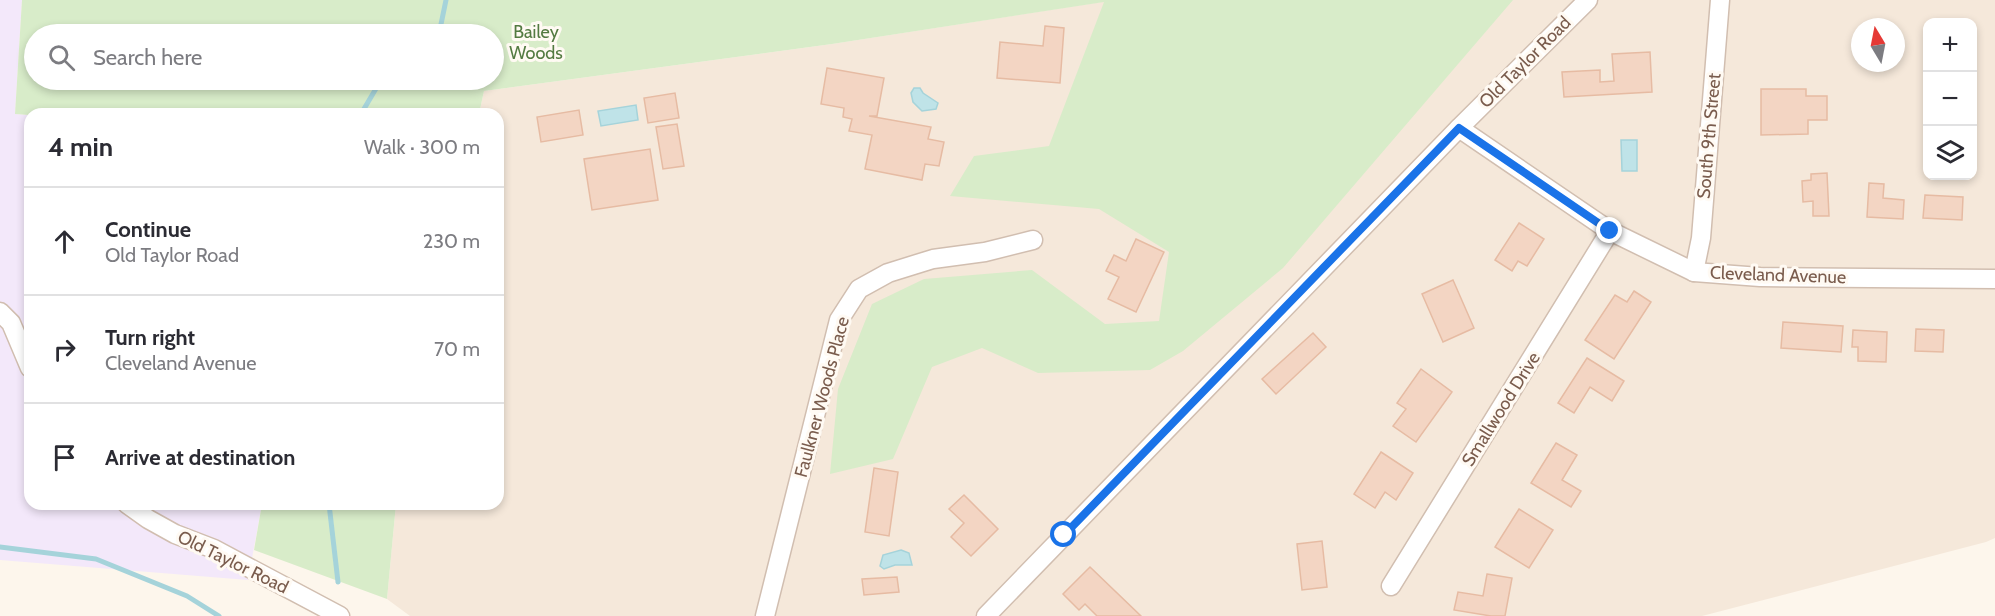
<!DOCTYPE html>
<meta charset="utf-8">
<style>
body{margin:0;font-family:Cabin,sans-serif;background:#f2f2f3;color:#2b2b33}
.controls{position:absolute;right:18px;top:18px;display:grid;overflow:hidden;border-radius:12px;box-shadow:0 3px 9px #0003}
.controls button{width:54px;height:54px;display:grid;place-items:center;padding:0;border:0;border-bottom:2px solid #e1e1e2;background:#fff;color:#2b2b33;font:30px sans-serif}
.compass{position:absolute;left:1851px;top:18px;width:54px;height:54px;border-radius:50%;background:#fff;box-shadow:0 3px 9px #0003;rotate:350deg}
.stop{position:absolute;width:18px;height:18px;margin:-14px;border:4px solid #1a73e8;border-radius:50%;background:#fff}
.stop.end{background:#1a73e8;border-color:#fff;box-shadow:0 2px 6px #0008}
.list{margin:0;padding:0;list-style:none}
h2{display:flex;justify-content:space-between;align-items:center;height:78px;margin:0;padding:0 24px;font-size:26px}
h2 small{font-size:20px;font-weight:400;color:#7c7c81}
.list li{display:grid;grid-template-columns:39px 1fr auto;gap:18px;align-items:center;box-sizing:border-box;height:108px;padding:0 24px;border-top:2px solid #e1e1e2}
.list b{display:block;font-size:22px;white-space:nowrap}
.list p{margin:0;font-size:20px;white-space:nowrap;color:#7c7c81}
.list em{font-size:20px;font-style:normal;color:#7c7c81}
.icon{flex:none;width:33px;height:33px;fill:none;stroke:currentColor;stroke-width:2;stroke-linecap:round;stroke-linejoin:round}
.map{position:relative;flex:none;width:1995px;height:616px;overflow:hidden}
.search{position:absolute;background:#fff;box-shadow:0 3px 9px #0003;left:24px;top:24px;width:480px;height:66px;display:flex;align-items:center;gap:15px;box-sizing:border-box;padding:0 21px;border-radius:33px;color:#7c7c81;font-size:22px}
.panel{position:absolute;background:#fff;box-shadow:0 3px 9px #0003;left:24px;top:108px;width:480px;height:402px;border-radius:18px}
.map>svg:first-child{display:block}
.residential{fill:#f5e8da;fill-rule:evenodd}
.education{fill:#f3e8fa}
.green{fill:#d8ecc9;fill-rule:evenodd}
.water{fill:#bfe3e8;stroke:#a5d3da;stroke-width:1.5}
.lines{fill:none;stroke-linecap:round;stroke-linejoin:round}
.stream{stroke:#a5d3da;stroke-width:5}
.building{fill:#f3d5c3;stroke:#e6bba3;stroke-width:1.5}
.minor-casing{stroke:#d1beb0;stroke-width:21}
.minor{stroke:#fff;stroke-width:18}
.route{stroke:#1a73e8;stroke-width:8}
.labels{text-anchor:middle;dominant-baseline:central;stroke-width:6;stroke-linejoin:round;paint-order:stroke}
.park-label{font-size:18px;fill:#537a41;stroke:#fffaf3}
.street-label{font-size:18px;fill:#7a5c4d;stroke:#fffaf3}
</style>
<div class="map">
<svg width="1995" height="616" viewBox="0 0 1995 616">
<rect width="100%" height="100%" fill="#fdf6ec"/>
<path class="residential" d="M1114,0H1995V538L1986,542L1702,616H410L387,599L396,504H498V114H479L484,91L832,44ZM1928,22H1972V176H1928ZM1860,27H1896V63H1860Z"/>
<path class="education" d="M0,0H22L15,114L30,115V504H262L248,580L0,560Z"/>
<g class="green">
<path d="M22,0H1513L1283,268L1183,351L1150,370L1038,373L982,348L932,367L893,459L830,474L838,389L872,304L924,279L1032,270L1105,324L1159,321L1169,252L1099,209L950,196L974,156L1049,146L1104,2L832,44L484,91L479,114L30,115L15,114ZM494,34V80H34V34Z"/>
<path d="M262,504H396L387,599L254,550Z"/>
</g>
<g class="water">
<path d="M914,88H920L923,93L938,103L936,109L922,111L913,102L911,93Z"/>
<path d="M636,105L638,120L601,126L598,111Z"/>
<path d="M1621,140H1637V171H1622Z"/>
<path d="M901,550L909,553L912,565H895L884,569L880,566L883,555Z"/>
</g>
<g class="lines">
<g class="stream">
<path d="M439,34L446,0"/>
<path d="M361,114L381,80"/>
<path d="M329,504L338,582"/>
<path d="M0,547L96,559L187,596L219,616"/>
</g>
</g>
<g class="building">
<path d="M1045,26L1064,28L1060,83L997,78L1000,42L1043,46Z"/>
<path d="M1650,52L1652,92L1564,97L1562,72L1600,70V82L1614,81L1612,54Z"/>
<path d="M827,68L884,78L877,116H869L931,127L928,139L944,142L939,166L925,164L922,180L865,169L872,135L849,131L852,119L843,117L844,108L821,104Z"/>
<path d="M1761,89H1806V96H1827V120H1808V134L1761,135Z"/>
<path d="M675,93L679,118L648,123L644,98Z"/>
<path d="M579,110L583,135L541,142L537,117Z"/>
<path d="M677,124L684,166L663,169L656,127Z"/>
<path d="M650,149L658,200L592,210L584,159Z"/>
<path d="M1827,173L1829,216H1813V201L1803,202L1802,181L1811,180V174Z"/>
<path d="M1869,183L1884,184L1883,198L1904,200L1903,219L1867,217Z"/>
<path d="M1925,195L1963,197L1962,220L1923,218Z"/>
<path d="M1519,223L1544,239L1527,266L1518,261L1512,271L1495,260Z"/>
<path d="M1136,239L1164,252L1136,312L1108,299L1119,277L1106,271L1114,255L1126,261Z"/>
<path d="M1453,280L1474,328L1443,342L1422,294Z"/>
<path d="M1634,291L1651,302L1614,359L1585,340L1615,295L1627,302Z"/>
<path d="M1783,322L1843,326L1841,352L1781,348Z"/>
<path d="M1916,329L1944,330L1943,352L1915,351Z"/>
<path d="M1853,330L1887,332L1886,362L1858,361V347H1852Z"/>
<path d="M1313,333L1326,347L1276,394L1262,379Z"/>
<path d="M1587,358L1624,381L1612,401L1590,387L1574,413L1558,403Z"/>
<path d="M1421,369L1452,392L1416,442L1393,426L1406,409L1397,403Z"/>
<path d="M1556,443L1577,455L1562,480L1581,491L1571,507L1531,483Z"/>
<path d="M1381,452L1413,473L1396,500L1385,492L1375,508L1354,494Z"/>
<path d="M874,468L898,472L889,536L865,532Z"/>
<path d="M964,495L998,529L971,556L951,537L964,523L949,509Z"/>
<path d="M1519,509L1553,530L1529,568L1495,547Z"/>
<path d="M1322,541L1327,587L1302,590L1297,544Z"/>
<path d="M1090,567L1141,616H1097L1085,604L1079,610L1063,594Z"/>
<path d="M1487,574L1512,578L1505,616H1491L1454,610L1458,592L1483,596Z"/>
<path d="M897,577L899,592L864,595L862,579Z"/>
</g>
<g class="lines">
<defs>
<g id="minor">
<path d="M1459,128L1610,231L1694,272L1760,277L1995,279"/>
<path d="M1694,272L1701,238L1720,0"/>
<path d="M0,312L11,323L30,368"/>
<path d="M127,504L148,519L175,534L214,549L340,616"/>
<path d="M1391,586L1610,231"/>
<path d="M765,616L839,320L859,289L888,273L933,259L985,252L1033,240"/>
<path d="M986,616L1459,128L1588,0"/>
</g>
</defs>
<use href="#minor" class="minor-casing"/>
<use href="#minor" class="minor"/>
</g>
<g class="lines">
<path class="route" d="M1064,535L1459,128L1610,231"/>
</g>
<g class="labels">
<g class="park-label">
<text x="536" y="32">Bailey<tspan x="536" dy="21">Woods</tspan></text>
</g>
<g class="street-label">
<text transform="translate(1525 62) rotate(-45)">Old Taylor Road</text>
<text transform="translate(1709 136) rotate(-85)">South 9th Street</text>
<text transform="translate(1778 275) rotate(2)">Cleveland Avenue</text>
<text transform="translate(822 397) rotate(-75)">Faulkner Woods Place</text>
<text transform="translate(1501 409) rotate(-58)">Smallwood Drive</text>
<text transform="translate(233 562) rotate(26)">Old Taylor Road</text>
</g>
</g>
</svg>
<div class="controls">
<button>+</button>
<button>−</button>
<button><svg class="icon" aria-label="layers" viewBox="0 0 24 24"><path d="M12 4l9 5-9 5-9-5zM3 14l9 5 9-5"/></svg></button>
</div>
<svg class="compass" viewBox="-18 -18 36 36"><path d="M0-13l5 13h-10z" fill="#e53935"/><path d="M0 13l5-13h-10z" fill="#7c7c81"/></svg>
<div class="stop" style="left:1064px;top:535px"></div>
<div class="stop end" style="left:1610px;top:231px"></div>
<div class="search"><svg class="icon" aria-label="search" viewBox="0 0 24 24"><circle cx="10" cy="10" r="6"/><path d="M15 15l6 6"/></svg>Search here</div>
<section class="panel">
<h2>4 min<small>Walk · 300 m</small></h2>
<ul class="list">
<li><svg class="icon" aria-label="ahead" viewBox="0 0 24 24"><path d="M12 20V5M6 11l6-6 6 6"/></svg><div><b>Continue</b><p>Old Taylor Road</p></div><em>230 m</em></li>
<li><svg class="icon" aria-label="right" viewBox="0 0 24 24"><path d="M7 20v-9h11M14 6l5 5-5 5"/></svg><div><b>Turn right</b><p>Cleveland Avenue</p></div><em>70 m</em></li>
<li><svg class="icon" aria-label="arrive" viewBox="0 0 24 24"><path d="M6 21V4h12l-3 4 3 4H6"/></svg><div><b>Arrive at destination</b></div></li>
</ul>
</section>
</div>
